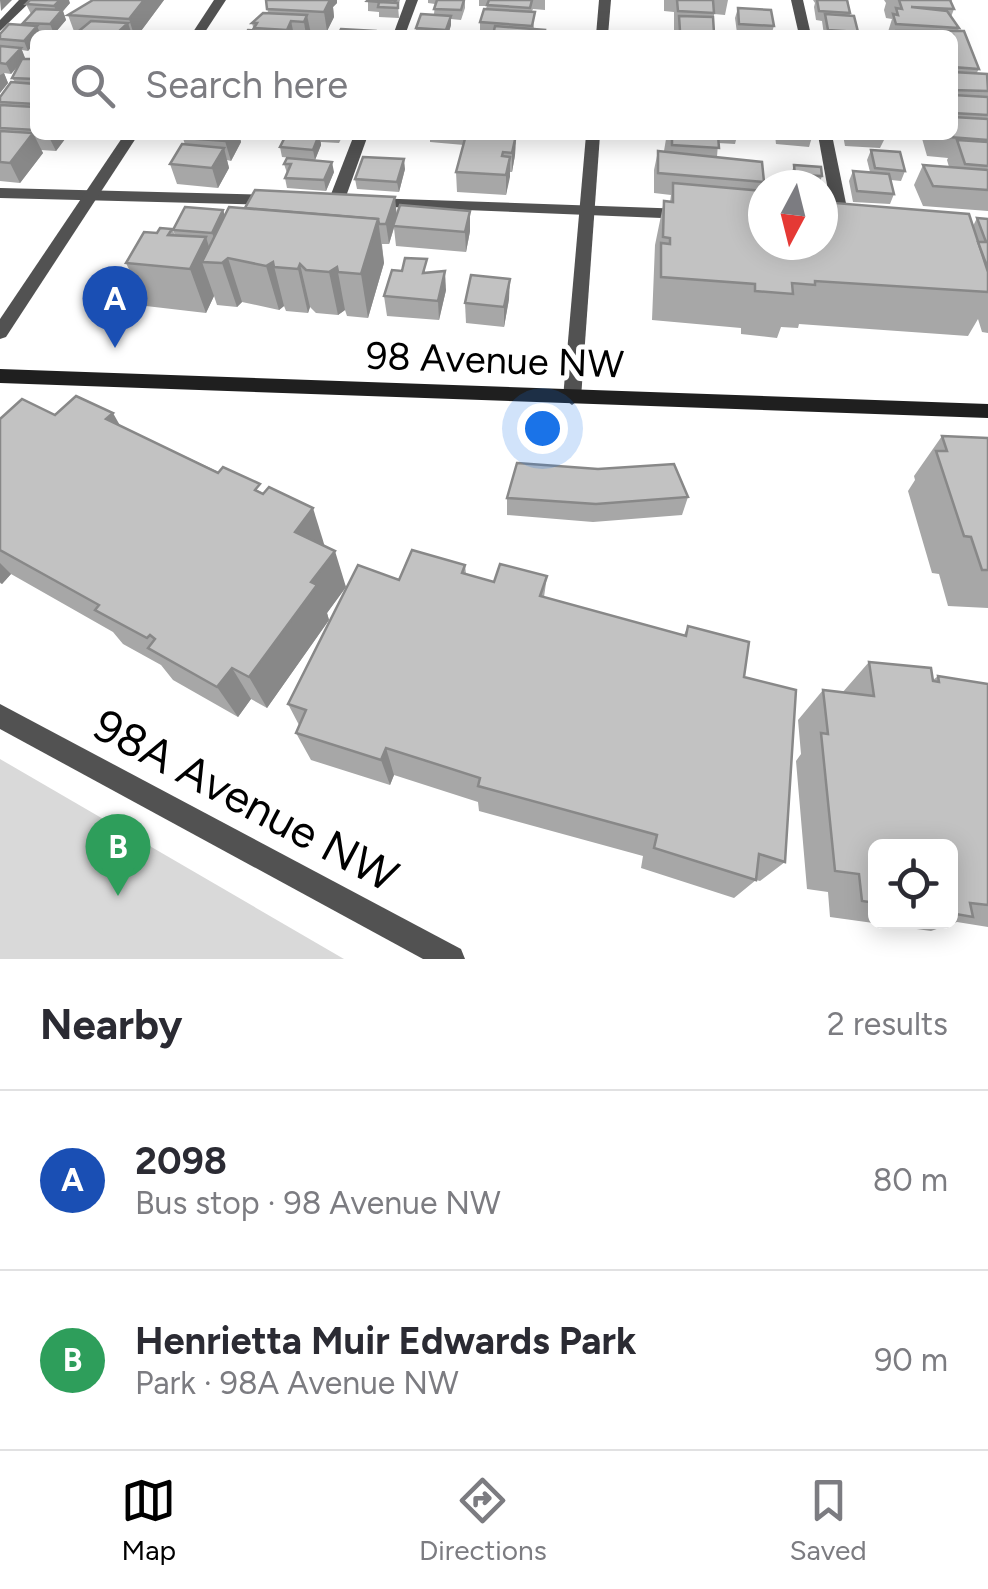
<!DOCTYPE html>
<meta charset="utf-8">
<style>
body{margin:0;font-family:Figtree,sans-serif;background:#f2f2f3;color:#2b2b33}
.controls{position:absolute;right:30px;bottom:30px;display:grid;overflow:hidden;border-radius:15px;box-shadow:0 5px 25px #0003}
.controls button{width:90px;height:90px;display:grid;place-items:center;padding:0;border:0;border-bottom:2px solid #e1e1e2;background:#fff;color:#2b2b33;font:50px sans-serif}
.compass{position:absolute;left:748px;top:170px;width:90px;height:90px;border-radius:50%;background:#fff;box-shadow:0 5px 25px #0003;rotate:187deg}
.you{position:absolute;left:542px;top:428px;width:35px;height:35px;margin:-25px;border:8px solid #fff;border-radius:50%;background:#1a73e8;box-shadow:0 0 0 15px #1a73e833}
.badge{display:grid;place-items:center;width:65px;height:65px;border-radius:50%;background:#000;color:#fff;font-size:32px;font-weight:700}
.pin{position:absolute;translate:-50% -82px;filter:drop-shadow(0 2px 5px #0008)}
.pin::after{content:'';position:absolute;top:52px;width:35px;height:30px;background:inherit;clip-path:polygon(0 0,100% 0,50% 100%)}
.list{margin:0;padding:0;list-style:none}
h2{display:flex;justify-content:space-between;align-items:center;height:130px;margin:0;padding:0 40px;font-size:42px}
h2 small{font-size:32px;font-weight:400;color:#7c7c81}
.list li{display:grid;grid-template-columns:65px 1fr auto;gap:30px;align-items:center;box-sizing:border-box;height:180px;padding:0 40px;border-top:2px solid #e1e1e2}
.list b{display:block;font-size:38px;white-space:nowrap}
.list p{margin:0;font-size:32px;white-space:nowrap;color:#7c7c81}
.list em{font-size:32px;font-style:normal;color:#7c7c81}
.icon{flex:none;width:55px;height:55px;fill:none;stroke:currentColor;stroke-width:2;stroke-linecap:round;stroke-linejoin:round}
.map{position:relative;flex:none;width:988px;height:959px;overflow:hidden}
.search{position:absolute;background:#fff;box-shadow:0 5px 25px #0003;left:30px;right:30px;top:30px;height:110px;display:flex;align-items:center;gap:25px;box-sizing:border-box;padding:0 35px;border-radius:15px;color:#7c7c81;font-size:38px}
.sheet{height:490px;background:#fff}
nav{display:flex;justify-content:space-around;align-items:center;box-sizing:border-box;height:140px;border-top:2px solid #e1e1e2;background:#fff;font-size:28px;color:#7c7c81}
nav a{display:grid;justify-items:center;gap:5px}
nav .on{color:#000}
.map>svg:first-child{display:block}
.green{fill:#d9d9d9}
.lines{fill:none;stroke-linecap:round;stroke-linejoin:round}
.lane{fill:#525252;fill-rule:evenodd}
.street{fill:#525252;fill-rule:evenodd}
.secondary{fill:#1f1f1f;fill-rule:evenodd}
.wall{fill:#a7a7a7;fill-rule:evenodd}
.shaded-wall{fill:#888}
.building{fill:#c2c2c2;stroke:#888;stroke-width:2.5}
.labels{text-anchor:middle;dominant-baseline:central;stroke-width:10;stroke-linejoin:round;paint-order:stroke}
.street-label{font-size:38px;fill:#000;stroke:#fff}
.near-street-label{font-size:45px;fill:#000;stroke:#fff}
</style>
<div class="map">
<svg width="988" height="959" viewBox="0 0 988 959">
<rect width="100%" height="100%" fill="#fff"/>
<path class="green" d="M0,759L344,959H0Z"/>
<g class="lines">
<g class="lane">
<path d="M19,0H32L0,31V20Z"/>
<path d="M406,0H418L405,35H393Z"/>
<path d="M791,0H803L811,35H799Z"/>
<path d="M354,135H368L344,202L341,205H331L328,202Z"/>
<path d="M818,135H832L849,218L846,221H836L833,218Z"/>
<path d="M0,188L276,195L284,200L276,205L0,198Z"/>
<path d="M370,198L686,209L694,214L686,219L365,206V200Z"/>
</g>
<g class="street">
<path d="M214,0H226L203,35H191Z"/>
<path d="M599,0H611L608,35H596Z"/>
<path d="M124,135H138L6,337L0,339V319Z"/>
<path d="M586,135H600L581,398L572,405L563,398Z"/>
<path d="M0,704L461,949L465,959H423L0,729Z"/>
</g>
<path class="secondary" d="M0,369L988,404V418L0,383Z"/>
</g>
<g class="wall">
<path d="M93,0H164L138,35H74L75,34L68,15Z"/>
<path d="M266,0L337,3L333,7L334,17L327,31L310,30V35L254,31L252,23L268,13Z"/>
<path d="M368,0H400L398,6L399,18L379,17V12L368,11Z"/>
<path d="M428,0H465V8L461,20L451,19V25L448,35H416V28L434,14L435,4L428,3Z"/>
<path d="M479,0H545V10L533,9L532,11L534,29L544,35H480V22L487,6H479Z"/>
<path d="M664,0H728L725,15L714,14L713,35H676L677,30H674V12L664,11Z"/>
<path d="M813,0H848L850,15L858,32L857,35H824L822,21L816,20L814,7L815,3Z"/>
<path d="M884,0H952L951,2L954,9L951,17L959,28L958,31L979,69L976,74L988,77V211L923,206L914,185L923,165L949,167L947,160L948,158L927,156L921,135H953V35H887L892,19L886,18L884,10L886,3Z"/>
<path d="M70,3L63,11L66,20L54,34L41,33V35H35L28,51L22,50L25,58L24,59H35V135H68L56,151L41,150L43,153L20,183L0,181V102L15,82L12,78L19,65L11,74L4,73L8,83L0,93V34L24,25L23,23L31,14L26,4Z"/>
<path d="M738,8L774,26L771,35L737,33L735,18Z"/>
<path d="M185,135H268L265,139L240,137L241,142L231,161L227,160L229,168L218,188L177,184L170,164L185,145L183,138Z"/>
<path d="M286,135H343L339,143L321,142V145L315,160L282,157L280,147Z"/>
<path d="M430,135H516L515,155L512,172H510L506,195L457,192L456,172L464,145L430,142Z"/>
<path d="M664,135H743L742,140H736L735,144L718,143L717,157L764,182L761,191L763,245L973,226L977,218L988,219V333L982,332L978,319L968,336L799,324L798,328L781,327L777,338L741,334V328L652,320L655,245L664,201L670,202L671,195L654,193V170L658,151H664L666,139Z"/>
<path d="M775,135H812V137L809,147L776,144Z"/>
<path d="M843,135H884L885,138L880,148L845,146Z"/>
<path d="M871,150L905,171L901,181L891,180L894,194L890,204L853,202L849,181L853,171L870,172L867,160Z"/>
<path d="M284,164L334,172L326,191L287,188L285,178L287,173Z"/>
<path d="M794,165L822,176L819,185H792L791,175Z"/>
<path d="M405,169L399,192L357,189L355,179Z"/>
<path d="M223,210L225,215L397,214L470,231L466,252L396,246L394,228L389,244H382L384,263L368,318L347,316L345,310L338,315L316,313L310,307L308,313L286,311L284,306L279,310L242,302L237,307L217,305L214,296L206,313L146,306L126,263L172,229L175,235L173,230Z"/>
<path d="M446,290L439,320L387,316L384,296Z"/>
<path d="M509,299L504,327L466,323L465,303Z"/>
<path d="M55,415L120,426L264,493L325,546L346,587L327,613L329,620L267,708L251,699L238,717L173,680L161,665L123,644L113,632L11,574L2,584L0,583V419Z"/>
<path d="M942,436L988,438V608L948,606L939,574L932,573L908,491L915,480L914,476Z"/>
<path d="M688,497L682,515L593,522L507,515V498Z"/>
<path d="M465,565L466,574L494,582L547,576L544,597L684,635L688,626L744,677L785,862L760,881L756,880L734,898L641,868L643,856L479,811L478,802L394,775L390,785L311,760L296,733L299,725L288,704L399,580Z"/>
<path d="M869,662L933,680L938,676L988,684V927L957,922L931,931L830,917L828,892L807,889L796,761L801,754L798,720L823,690L842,693ZM876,846H950V922H876Z"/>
</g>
<g class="shaded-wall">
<path d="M0,0H12L1,11Z"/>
<path d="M60,0H69L70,3L63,11L66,20L54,34L50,24L58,15L54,6Z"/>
<path d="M144,0H164L138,35H134L129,19Z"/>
<path d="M326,0H337V3L333,7L334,17L327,31L324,12Z"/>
<path d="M307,15L311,34L310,35H306L304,22Z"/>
<path d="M451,16V25L448,35H446V30Z"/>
<path d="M291,21L294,35H287V30Z"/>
<path d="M128,23L132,35H115Z"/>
<path d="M37,26L41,35H35V43L28,51L24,41Z"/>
<path d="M21,48L25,58L11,74L6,64Z"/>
<path d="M4,73L8,83L0,93V75Z"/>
<path d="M33,133L43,153L20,183L10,163Z"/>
<path d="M48,135H68L56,151Z"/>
<path d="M229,135H239L241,142L231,161L225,141Z"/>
<path d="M319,135L321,145L315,160L313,150Z"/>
<path d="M516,135L515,155L512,172V153Z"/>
<path d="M224,148L229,168L218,188L212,168Z"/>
<path d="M510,157V177L506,195V175Z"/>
<path d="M404,159L405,169L399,192L397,182Z"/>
<path d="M332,162L334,172L326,191L324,180Z"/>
<path d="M395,197L397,217L389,244L386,224Z"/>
<path d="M223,210L226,220L216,243L212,233Z"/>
<path d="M470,211V231L466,252L465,232Z"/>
<path d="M378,219L384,263L368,318L361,274Z"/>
<path d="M206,237L214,263L202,262L214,296L206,313L190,269Z"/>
<path d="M228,258L242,302L237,307L222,263Z"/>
<path d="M273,262L284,306L279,310L266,266Z"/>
<path d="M300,264L310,307L308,313L298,269Z"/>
<path d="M337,267L345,310L338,315L329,272Z"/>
<path d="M445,271L446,290L439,320L438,301Z"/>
<path d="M510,279L509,299L504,327V307Z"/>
<path d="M113,413L136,454L106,419Z"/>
<path d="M313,508L325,547L295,532Z"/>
<path d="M335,551L346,587L327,613L329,620L267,708L249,677L311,582Z"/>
<path d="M0,563L11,574L2,584L0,582Z"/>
<path d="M232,668L251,699L238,717L217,687Z"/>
<path d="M386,748L394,775L390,785L381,760Z"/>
</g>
<g class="building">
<path d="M30,0H60L54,6L26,4Z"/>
<path d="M93,0H144L129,19L68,15Z"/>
<path d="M266,0H330L324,12L267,9Z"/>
<path d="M368,0H396L394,3L367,1Z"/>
<path d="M437,0H464L461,10L434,9Z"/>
<path d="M489,0H532L530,8L487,5Z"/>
<path d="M677,0H713L714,13L678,11Z"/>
<path d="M817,0H847L850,13L819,11Z"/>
<path d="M899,0H950L954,9L911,7L947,11L959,28L896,24L893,14L898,15L896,8L902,9Z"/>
<path d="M379,2L398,3V8L378,7Z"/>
<path d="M738,8L771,10L774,26L739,24Z"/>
<path d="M36,9L62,10L50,24L23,23Z"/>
<path d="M484,9L535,12L532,26L480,22Z"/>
<path d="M263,13L307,15L304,22L291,21L287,30L254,28L257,23H252Z"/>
<path d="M421,14L451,16L446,30L416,28Z"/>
<path d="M825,14L854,16L858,32L828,30Z"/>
<path d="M679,16L713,17L714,33L680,31Z"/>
<path d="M91,21L128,23L115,35H74Z"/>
<path d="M9,24L37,26L24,41L0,39V34Z"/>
<path d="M495,26L545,30L544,35H493Z"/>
<path d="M341,29L375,31L373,35H338Z"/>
<path d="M248,30L307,34L308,35H245Z"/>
<path d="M898,31H964L979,69L953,67V35H902Z"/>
<path d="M0,46L21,48L6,64L0,63Z"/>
<path d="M22,59H35V79L12,78Z"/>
<path d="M953,72L987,74L988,91L953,90Z"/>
<path d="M11,82L35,84V104L0,102V97Z"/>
<path d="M953,95L988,97V115L953,113Z"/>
<path d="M0,105L35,107V130L0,128Z"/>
<path d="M953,117L988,119V140L936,136V135H953Z"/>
<path d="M0,131L33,133L10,163L0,162Z"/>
<path d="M185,135H229L225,141L183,138Z"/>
<path d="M286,135H319L313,150L280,147Z"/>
<path d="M466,135H516L512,153L503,152L502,156L510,157L506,175L456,172Z"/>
<path d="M667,135H718L719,148L672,145V138L666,137Z"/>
<path d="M849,135H884L885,138Z"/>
<path d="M957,140L988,142V166L965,164Z"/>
<path d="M182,144L224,148L212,168L170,164Z"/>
<path d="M871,150L900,152L905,171L875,168Z"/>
<path d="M658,151L762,162L764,182L658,173Z"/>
<path d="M363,157L404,159L397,182L355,179Z"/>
<path d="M287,158L332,162L324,180L285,178L291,164H284Z"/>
<path d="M794,165L821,167L822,176L795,175Z"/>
<path d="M923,165L988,170V190L933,186Z"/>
<path d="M853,171L889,174L894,194L857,191Z"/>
<path d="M673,183L763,191V245H823V202L969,214L988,272V292L815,281V285L792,283L793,294L755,291V284L661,277V243L670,244V238L663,237L664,201L673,202Z"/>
<path d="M255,190L395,197L386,224H379L378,219L245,208Z"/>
<path d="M400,205L470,211L465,232L393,226Z"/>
<path d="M185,207L223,210L212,233L173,230Z"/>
<path d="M229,207L378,219L361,274L338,272L337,267L329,272L306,270L300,264L298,269L274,267L273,262L266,266L228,258L222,263L202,262Z"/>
<path d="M977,218L988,219V269L978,242H986Z"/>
<path d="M160,228L172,229L168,235L206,237L190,269L126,263L144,232L157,233Z"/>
<path d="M405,258L427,259L423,273L445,271L438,301L384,296L392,270L402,271Z"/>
<path d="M471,275L510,279L504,307L465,303Z"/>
<path d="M76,396L113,413L106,419L218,473L223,467L260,484L255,490L263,494L269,487L313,508L295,532L335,551L311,582L317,585L249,677L232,668L217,687L148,648L155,639L150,635L147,638L95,610L99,605L0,550V419L22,399L55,415Z"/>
<path d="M942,436L988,438V570H982L971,537L964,536L936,451H947Z"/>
<path d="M517,463L598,469L674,464L688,497L596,504L507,498Z"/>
<path d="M412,550L465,565L462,573L494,582L500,564L547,576L540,596L686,636L688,626L749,642L744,677L796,690L785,862L759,854L756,880L654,848L657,835L478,786L480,778L386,748L381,760L296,733L306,710L288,704L358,565L399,580Z"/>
<path d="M869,662L931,668L933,681L939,682L938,676L988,684V905L970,903L973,917L950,913V846H876V903L862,901L859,874L835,871L821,733L828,734L823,690L874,696Z"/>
</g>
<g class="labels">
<g class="street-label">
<text transform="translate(495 360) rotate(2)">98 Avenue NW</text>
</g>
<g class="near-street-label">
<text transform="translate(246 800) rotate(28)">98A Avenue NW</text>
</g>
</g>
</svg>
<div class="controls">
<button><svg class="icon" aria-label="locate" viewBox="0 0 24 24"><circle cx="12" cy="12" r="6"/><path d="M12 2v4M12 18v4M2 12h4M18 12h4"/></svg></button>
</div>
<svg class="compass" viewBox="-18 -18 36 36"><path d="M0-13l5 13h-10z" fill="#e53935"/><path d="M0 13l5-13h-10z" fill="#7c7c81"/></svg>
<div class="you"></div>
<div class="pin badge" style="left:115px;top:348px;background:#1a4fb4">A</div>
<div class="pin badge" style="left:118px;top:896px;background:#2e9e5b">B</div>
<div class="search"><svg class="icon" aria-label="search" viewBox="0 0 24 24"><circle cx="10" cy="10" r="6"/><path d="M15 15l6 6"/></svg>Search here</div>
</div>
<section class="sheet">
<h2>Nearby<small>2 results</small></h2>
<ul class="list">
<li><span class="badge" style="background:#1a4fb4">A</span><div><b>2098</b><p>Bus stop · 98 Avenue NW</p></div><em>80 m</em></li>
<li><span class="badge" style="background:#2e9e5b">B</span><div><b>Henrietta Muir Edwards Park</b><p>Park · 98A Avenue NW</p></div><em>90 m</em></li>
</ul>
</section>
<nav>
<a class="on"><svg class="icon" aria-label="map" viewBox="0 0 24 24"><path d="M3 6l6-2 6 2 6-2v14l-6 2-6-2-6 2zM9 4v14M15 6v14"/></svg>Map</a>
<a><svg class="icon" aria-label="directions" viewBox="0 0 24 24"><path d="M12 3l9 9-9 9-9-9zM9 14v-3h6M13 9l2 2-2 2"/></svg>Directions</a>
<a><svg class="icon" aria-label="saved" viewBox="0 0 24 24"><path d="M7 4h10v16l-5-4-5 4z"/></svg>Saved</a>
</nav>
